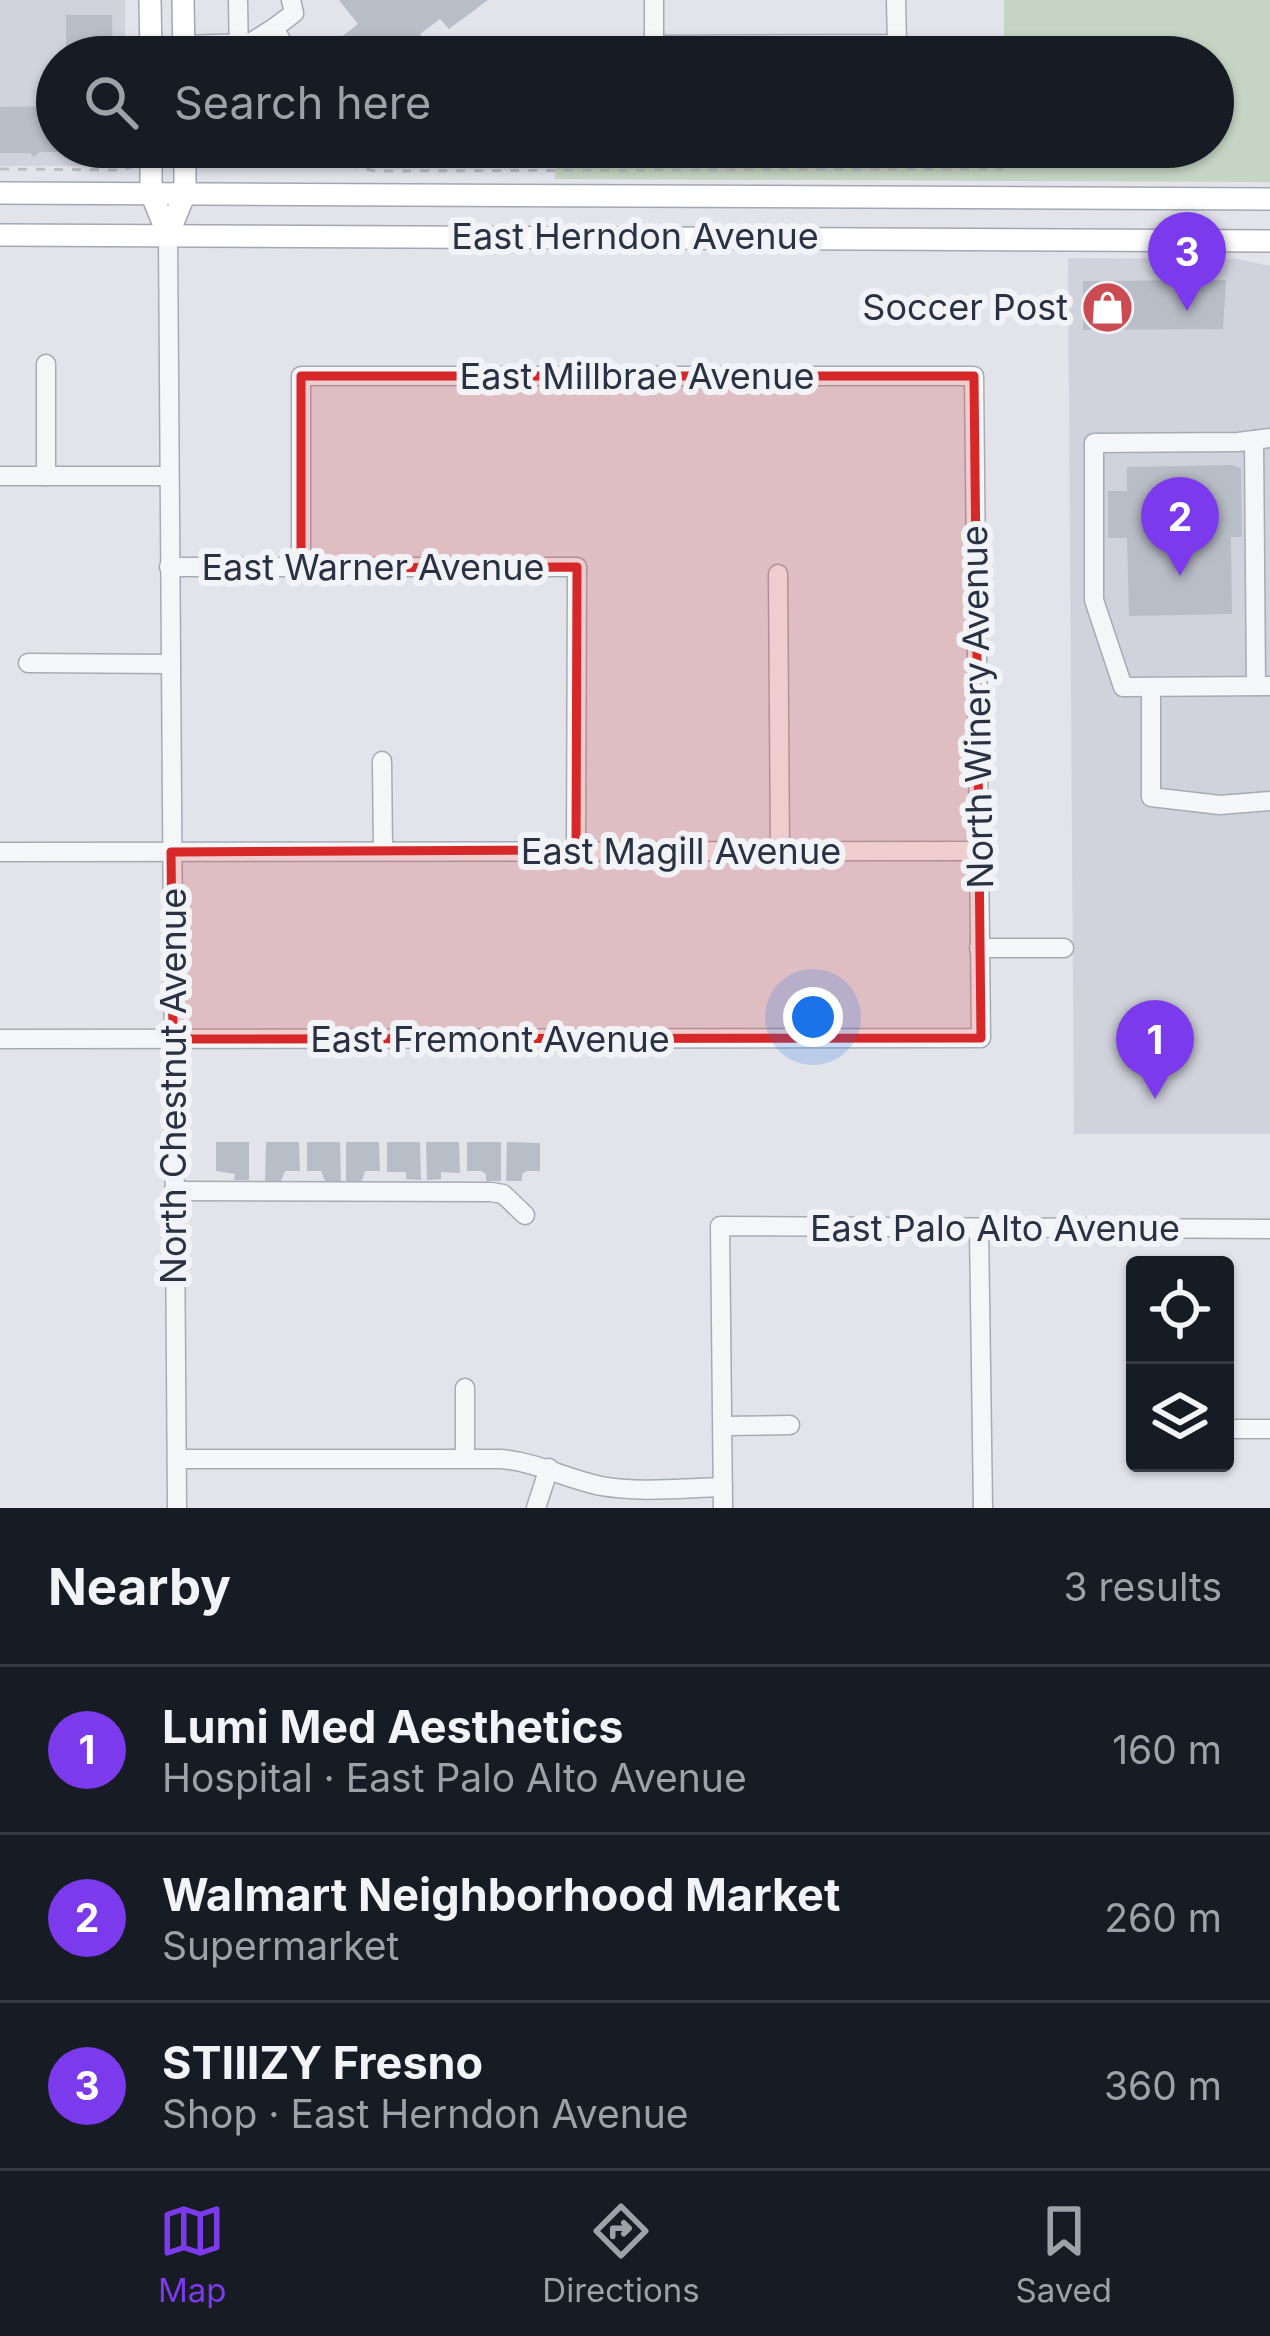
<!DOCTYPE html>
<meta charset="utf-8">
<style>
body{margin:0;font-family:Inter,sans-serif;background:#242831;color:#f1f3f6}
.controls{position:absolute;right:36px;bottom:36px;display:grid;overflow:hidden;border-radius:12px;box-shadow:0 3px 9px #0004}
.controls button{width:108px;height:108px;display:grid;place-items:center;padding:0;border:0;border-bottom:3px solid #363941;background:#171b24;color:#f1f3f6;font:60px sans-serif}
.you{position:absolute;left:813px;top:1017px;width:42px;height:42px;margin:-30px;border:9px solid #fff;border-radius:50%;background:#1a73e8;box-shadow:0 0 0 18px #1a73e833}
.badge{display:grid;place-items:center;width:78px;height:78px;border-radius:50%;background:#7c3aed;color:#fff;font-size:39px;font-weight:700}
.pin{position:absolute;translate:-50% -99px;filter:drop-shadow(0 3px 6px #0008)}
.pin::after{content:'';position:absolute;top:63px;width:42px;height:36px;background:inherit;clip-path:polygon(0 0,100% 0,50% 100%)}
.list{margin:0;padding:0;list-style:none}
h2{display:flex;justify-content:space-between;align-items:center;height:156px;margin:0;padding:0 48px;font-size:51px}
h2 small{font-size:39px;font-weight:400;color:#9ea1a6}
.list li{display:grid;grid-template-columns:78px 1fr auto;gap:36px;align-items:center;box-sizing:border-box;height:168px;padding:0 48px;border-top:3px solid #363941}
.list b{display:block;font-size:45px;white-space:nowrap}
.list p{margin:0;font-size:39px;white-space:nowrap;color:#9ea1a6}
.list em{font-size:39px;font-style:normal;color:#9ea1a6}
.icon{flex:none;width:66px;height:66px;fill:none;stroke:currentColor;stroke-width:2;stroke-linecap:round;stroke-linejoin:round}
.map{position:relative;flex:none;width:1270px;height:1508px;overflow:hidden}
.search{position:absolute;background:#171b24;box-shadow:0 3px 9px #0004;left:36px;right:36px;top:36px;height:132px;display:flex;align-items:center;gap:30px;box-sizing:border-box;padding:0 42px;border-radius:66px;color:#9ea1a6;font-size:45px}
.sheet{height:660px;background:#171b24}
nav{display:flex;justify-content:space-around;align-items:center;box-sizing:border-box;height:168px;border-top:3px solid #363941;background:#171b24;font-size:33px;color:#9ea1a6}
nav a{display:grid;justify-items:center;gap:6px}
nav .on{color:#7c3aed}
.map>svg:first-child{display:block}
.built{fill:#d0d3dc}
.green{fill:#c6d4c3}
.building{fill:#b9bdc7}
.lines{fill:none;stroke-linecap:round;stroke-linejoin:round}
.minor-casing{stroke:#a7abb4;stroke-width:21}
.major-casing{stroke:#a1a8b5;stroke-width:24}
.path{stroke:#bcbfc5;stroke-width:3;stroke-dasharray:9 9;stroke-linecap:butt}
.minor{stroke:#f5f6f8;stroke-width:18}
.major{stroke:#fff;stroke-width:21}
.marked{fill:#d62828;fill-opacity:0.2;stroke:#d62828;stroke-width:9;stroke-linejoin:round}
.labels{text-anchor:middle;dominant-baseline:central;stroke-width:12;stroke-linejoin:round;paint-order:stroke}
.street-label{font-size:36px;fill:#2a3142;stroke:#f2f3f7}
.poi-label{font-size:36px;fill:#2a3142;stroke:#f2f3f7;text-anchor:end}
</style>
<div class="map">
<svg width="1270" height="1508" viewBox="0 0 1270 1508">
<rect width="100%" height="100%" fill="#e2e4ea"/>
<g class="built">
<path d="M0,0H125V57H57V147H125V157L117,166H0Z"/>
<path d="M1068,258L1238,259L1270,266V1134H1074Z"/>
</g>
<path class="green" d="M1004,0H1270V182L555,179L556,152L1002,153L1003,147H1213V57H1004Z"/>
<g class="building">
<path d="M339,0H488L449,29L440,19L420,34L438,57L466,37L482,57H328L323,51L358,24Z"/>
<path d="M66,15H112L113,57H66Z"/>
<path d="M52,106L57,111V147H72V152H40L34,157L30,153H0V107Z"/>
<path d="M1226,280L1223,329L1083,330V281Z"/>
<path d="M1232,465L1241,468L1242,537H1231L1232,614L1129,616L1127,538H1108V491H1127V467Z"/>
<path d="M216,1142H249V1180H234L235,1174L216,1171Z"/>
<path d="M266,1142H299L300,1171H285L281,1181H265Z"/>
<path d="M307,1142H340L341,1181H325L321,1171H307Z"/>
<path d="M346,1142H379L380,1171H365L362,1181H346Z"/>
<path d="M387,1142H420L421,1180L406,1179V1172H387Z"/>
<path d="M426,1142H459L460,1173L441,1172V1179L427,1180Z"/>
<path d="M467,1142H501V1181H486V1174L481,1171H467Z"/>
<path d="M507,1142L540,1143V1171H527L522,1174V1181H506Z"/>
</g>
<g class="lines">
<defs>
<g id="minor">
<path d="M238,0L239,57"/>
<path d="M654,0V45L897,44L896,0"/>
<path d="M274,28L294,13L291,0"/>
<path d="M184,45L250,43L274,28L291,57"/>
<path d="M168,235L177,1508"/>
<path d="M46,364V476"/>
<path d="M1270,438L1238,442L1094,443V600L1123,687L1270,686"/>
<path d="M1254,440L1256,686"/>
<path d="M0,476H168"/>
<path d="M169,567H577L576,850"/>
<path d="M778,574L780,851"/>
<path d="M28,663L170,664"/>
<path d="M1151,687V797L1220,805L1270,801"/>
<path d="M382,761L383,851"/>
<path d="M0,852L978,851"/>
<path d="M979,948H1064"/>
<path d="M0,1039L981,1038L974,376H301V568"/>
<path d="M174,1191L491,1192L503,1194L525,1215"/>
<path d="M979,1228L983,1508"/>
<path d="M465,1388V1458"/>
<path d="M723,1426L790,1425"/>
<path d="M1225,1429H1270"/>
<path d="M177,1459H501C537,1462 566,1479 601,1486C640,1493 683,1488 723,1487"/>
<path d="M536,1508L549,1468"/>
<path d="M723,1508L720,1226L1270,1229"/>
</g>
<g id="major">
<path d="M150,0L151,57"/>
<path d="M183,0L184,57"/>
<path d="M151,147V193L168,235"/>
<path d="M0,193L1270,199"/>
<path d="M0,235L1270,241"/>
<path d="M168,235L185,193V147"/>
</g>
</defs>
<use href="#minor" class="minor-casing"/>
<use href="#major" class="major-casing"/>
<g class="path">
<path d="M205,165L344,164L375,171L1003,169"/>
<path d="M0,169L121,170L135,166"/>
</g>
<use href="#minor" class="minor"/>
<use href="#major" class="major"/>
</g>
<path class="marked" d="M301,376H974L981,1038L173,1039L171,852L576,850L577,567L301,568Z"/>
<defs>
<symbol id="shop-disc" viewBox="-11 -11 22 22"><circle r="9.5" fill="#cb4b52" stroke="#f2f3f7"/><path d="M-5-2.5h2.3a2.7 3.5 0 0 1 5.4 0H5L5.5 6h-11ZM-1.5-2.5h3a1.5 2.3 0 0 0-3 0Z" fill="#fff"/></symbol>
</defs>
<g fill-rule="evenodd">
<use href="#shop-disc" x="1078" y="278" width="59" height="59"/>
</g>
<g class="labels">
<g class="street-label">
<text x="635" y="236">East Herndon Avenue</text>
<text x="637" y="376">East Millbrae Avenue</text>
<text x="373" y="567">East Warner Avenue</text>
<text transform="translate(977 707) rotate(-91)">North Winery Avenue</text>
<text x="681" y="851">East Magill Avenue</text>
<text x="490" y="1039">East Fremont Avenue</text>
<text transform="translate(173 1086) rotate(-90)">North Chestnut Avenue</text>
<text x="995" y="1228">East Palo Alto Avenue</text>
</g>
<g class="poi-label">
<text x="1068" y="307">Soccer Post</text>
</g>
</g>
</svg>
<div class="controls">
<button><svg class="icon" aria-label="locate" viewBox="0 0 24 24"><circle cx="12" cy="12" r="6"/><path d="M12 2v4M12 18v4M2 12h4M18 12h4"/></svg></button>
<button><svg class="icon" aria-label="layers" viewBox="0 0 24 24"><path d="M12 4l9 5-9 5-9-5zM3 14l9 5 9-5"/></svg></button>
</div>
<div class="you"></div>
<div class="pin badge" style="left:1155px;top:1099px">1</div>
<div class="pin badge" style="left:1180px;top:576px">2</div>
<div class="pin badge" style="left:1187px;top:311px">3</div>
<div class="search"><svg class="icon" aria-label="search" viewBox="0 0 24 24"><circle cx="10" cy="10" r="6"/><path d="M15 15l6 6"/></svg>Search here</div>
</div>
<section class="sheet">
<h2>Nearby<small>3 results</small></h2>
<ul class="list">
<li><span class="badge">1</span><div><b>Lumi Med Aesthetics</b><p>Hospital · East Palo Alto Avenue</p></div><em>160 m</em></li>
<li><span class="badge">2</span><div><b>Walmart Neighborhood Market</b><p>Supermarket</p></div><em>260 m</em></li>
<li><span class="badge">3</span><div><b>STIIIZY Fresno</b><p>Shop · East Herndon Avenue</p></div><em>360 m</em></li>
</ul>
</section>
<nav>
<a class="on"><svg class="icon" aria-label="map" viewBox="0 0 24 24"><path d="M3 6l6-2 6 2 6-2v14l-6 2-6-2-6 2zM9 4v14M15 6v14"/></svg>Map</a>
<a><svg class="icon" aria-label="directions" viewBox="0 0 24 24"><path d="M12 3l9 9-9 9-9-9zM9 14v-3h6M13 9l2 2-2 2"/></svg>Directions</a>
<a><svg class="icon" aria-label="saved" viewBox="0 0 24 24"><path d="M7 4h10v16l-5-4-5 4z"/></svg>Saved</a>
</nav>
